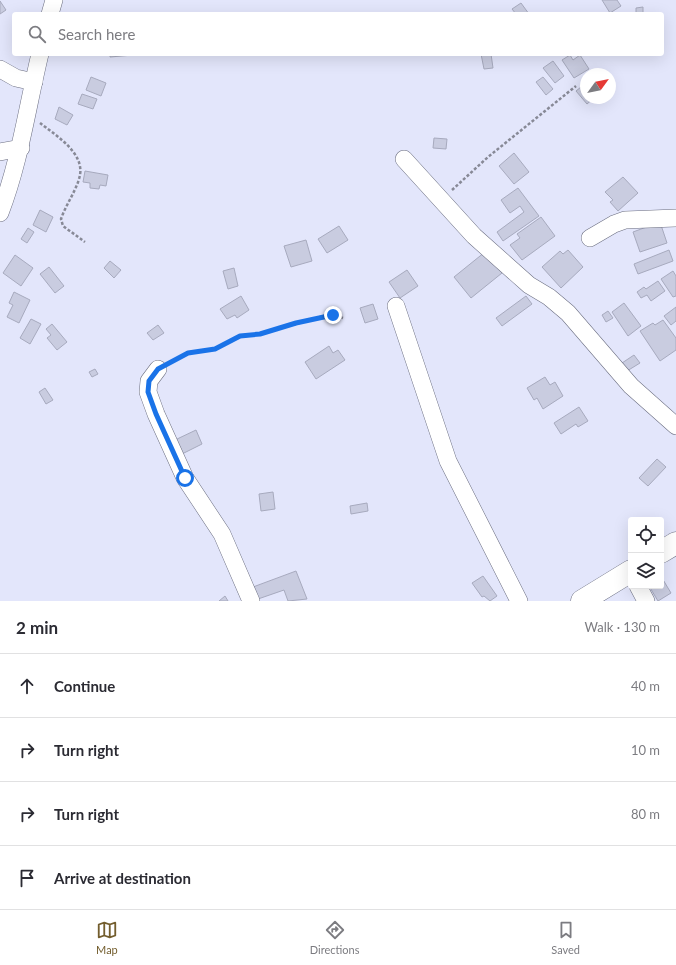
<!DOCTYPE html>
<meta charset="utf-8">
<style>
body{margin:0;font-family:Lato,sans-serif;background:#f7f7f7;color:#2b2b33}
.controls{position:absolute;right:12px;bottom:12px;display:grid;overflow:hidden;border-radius:4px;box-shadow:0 4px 16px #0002}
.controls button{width:36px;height:36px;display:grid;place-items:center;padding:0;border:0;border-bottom:1px solid #e1e1e2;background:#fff;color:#2b2b33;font:20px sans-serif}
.compass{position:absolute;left:580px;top:68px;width:36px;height:36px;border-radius:50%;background:#fff;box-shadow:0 4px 16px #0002;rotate:57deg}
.stop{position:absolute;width:12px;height:12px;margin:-9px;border:3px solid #1a73e8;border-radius:50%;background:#fff}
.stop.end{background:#1a73e8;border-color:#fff;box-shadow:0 1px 4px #0008}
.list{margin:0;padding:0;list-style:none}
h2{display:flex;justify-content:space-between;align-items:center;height:52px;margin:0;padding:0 16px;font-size:17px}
h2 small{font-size:13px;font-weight:400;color:#7c7c81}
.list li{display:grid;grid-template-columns:26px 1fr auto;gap:12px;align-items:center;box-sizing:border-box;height:64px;padding:0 16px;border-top:1px solid #e1e1e2}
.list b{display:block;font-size:15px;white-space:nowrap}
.list em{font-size:13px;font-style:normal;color:#7c7c81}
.icon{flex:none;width:22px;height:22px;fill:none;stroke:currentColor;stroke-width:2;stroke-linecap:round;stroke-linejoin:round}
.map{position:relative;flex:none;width:676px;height:601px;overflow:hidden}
.search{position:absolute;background:#fff;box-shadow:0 4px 16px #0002;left:12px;right:12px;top:12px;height:44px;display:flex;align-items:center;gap:10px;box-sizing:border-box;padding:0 14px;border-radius:4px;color:#7c7c81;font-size:15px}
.sheet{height:308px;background:#fff}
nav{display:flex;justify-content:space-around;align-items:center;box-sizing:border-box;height:56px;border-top:1px solid #e1e1e2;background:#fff;font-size:11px;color:#7c7c81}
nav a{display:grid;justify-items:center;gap:2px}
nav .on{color:#735d2d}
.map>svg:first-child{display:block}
.building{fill:#c9cce0;stroke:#a7aabe}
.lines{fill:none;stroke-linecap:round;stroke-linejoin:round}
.street-casing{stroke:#6b6e80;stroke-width:18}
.secondary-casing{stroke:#6b6e80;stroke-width:23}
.path{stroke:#878996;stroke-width:2.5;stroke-dasharray:3 2;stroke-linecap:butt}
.street{stroke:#fff;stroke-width:17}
.secondary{stroke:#fff;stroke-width:22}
.route{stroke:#1a73e8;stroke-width:5}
</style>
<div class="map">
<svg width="676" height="601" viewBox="0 0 676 601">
<rect width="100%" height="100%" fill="#e3e6fb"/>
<g class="building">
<path d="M602,0H617L621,6L610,13Z"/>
<path d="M0,1L6,10L0,14Z"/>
<path d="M521,3L529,14H516L512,9Z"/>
<path d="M643,7V14H636V8Z"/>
<path d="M110,54H133V55L110,57Z"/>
<path d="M481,54H491L493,68L484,69Z"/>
<path d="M570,55L573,60L580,55L589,69L574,78L562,60Z"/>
<path d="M553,61L564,76L555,83L543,68Z"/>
<path d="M91,77L106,83L101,96L86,90Z"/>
<path d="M543,77L553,89L546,95L536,82Z"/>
<path d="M586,83V98H594L587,104L576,91Z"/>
<path d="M82,94L97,99L93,109L78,104Z"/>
<path d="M59,107L73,115L67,125L55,119Z"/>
<path d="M434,138L447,139L446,149L433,148Z"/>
<path d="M514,153L529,172L514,184L499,166Z"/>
<path d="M85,171L108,175L106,186L100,185L99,189L90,188V183L83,182Z"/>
<path d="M623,177L638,193L618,211L610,202L613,200L605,192Z"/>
<path d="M518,188L539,216L503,241L497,232L524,212L520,206L510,213L501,200Z"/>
<path d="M40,210L53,217L46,232L33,225Z"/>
<path d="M541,217L555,236L522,260L510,245L520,238L517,234Z"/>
<path d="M660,222L667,243L640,252L633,232Z"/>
<path d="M339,226L348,240L327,253L318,239Z"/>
<path d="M28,228L34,232L27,243L21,239Z"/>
<path d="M306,240L312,261L291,267L284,246Z"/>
<path d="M568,250L583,267L561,288L542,267L560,251L563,254Z"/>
<path d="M669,250L673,261L638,274L634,264Z"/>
<path d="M485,252L502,273L471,298L454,277Z"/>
<path d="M15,255L33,268L21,286L3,273Z"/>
<path d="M110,261L121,270L114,278L104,268Z"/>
<path d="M49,267L64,286L55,293L40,274Z"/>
<path d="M234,268L238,286L228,289L223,271Z"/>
<path d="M407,270L418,286L400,298L389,282Z"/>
<path d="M673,271L676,276V296L673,297L661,279Z"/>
<path d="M658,281L665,291L651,301L647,295L641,298L637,292L644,287L646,289Z"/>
<path d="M14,292L30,300L19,323L7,317L13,305L9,303Z"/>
<path d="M241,296L249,310L237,318L235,315L227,319L220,309Z"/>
<path d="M526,296L532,304L502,326L496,318Z"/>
<path d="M624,303L641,326L628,336L612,312Z"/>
<path d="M373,304L378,319L365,323L360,308Z"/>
<path d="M676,307V321L671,325L664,316Z"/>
<path d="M608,311L613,318L606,322L602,315Z"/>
<path d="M31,319L41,324L30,344L20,338Z"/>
<path d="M663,320L676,338V350L660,361L640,331L653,323L655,325Z"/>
<path d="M52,324L67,342L57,350L47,338L51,335L46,329Z"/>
<path d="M158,325L164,333L153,340L147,333Z"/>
<path d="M329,346L333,353L338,350L345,360L316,379L305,362Z"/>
<path d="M634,355L640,363L627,371L622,363Z"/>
<path d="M95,369L98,374L92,377L89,372Z"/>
<path d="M545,377L550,385L555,382L563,396L543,409L537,398L534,400L527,388Z"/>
<path d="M45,388L53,400L46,404L39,392Z"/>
<path d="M579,407L588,421L578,427L576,424L561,434L554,423Z"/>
<path d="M196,430L202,444L182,454L175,440Z"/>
<path d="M657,459L666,467L648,486L639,478Z"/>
<path d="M273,492L275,509L261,511L259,494Z"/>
<path d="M367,503L368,511L351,514L350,506Z"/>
<path d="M296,571L307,599L288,601L284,590L258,599L253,587Z"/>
<path d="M483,576L497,596L490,601L484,596L482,597L472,583Z"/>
<path d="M662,578L671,593L658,601L649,586H661Z"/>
<path d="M225,596L228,601H219Z"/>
</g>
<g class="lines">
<defs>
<g id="street">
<path d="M50,14L54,0"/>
<path d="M0,69L16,78L34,82"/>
<path d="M0,152L21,148"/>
<path d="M404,159L474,236L529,285L549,297L568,313L631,386L676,426"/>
<path d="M0,213C20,161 27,108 40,54"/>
<path d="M590,238L614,224L625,220L676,218"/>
<path d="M396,306L448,461L519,601"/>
<path d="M158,369L149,381L148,392L156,414L185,478L222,534L251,601"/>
<path d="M638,586L646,601"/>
</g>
<g id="secondary">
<path d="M661,552L676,543"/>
<path d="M582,601L631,571"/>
</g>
</defs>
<use href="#street" class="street-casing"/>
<use href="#secondary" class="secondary-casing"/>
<g class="path">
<path d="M40,123C55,135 84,152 80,175C77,190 66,204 61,219L63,226L85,242"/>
<path d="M452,190L488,157L576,86"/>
<path d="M170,362L188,353L215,349L240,337L260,334L324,316L333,315L343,318"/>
</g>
<use href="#street" class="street"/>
<use href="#secondary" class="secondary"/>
</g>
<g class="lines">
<path class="route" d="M185,478L156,414L148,392L149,381L158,369L188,353L215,349L240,336L260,334L296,323L333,315"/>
</g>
</svg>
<div class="controls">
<button><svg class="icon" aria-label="locate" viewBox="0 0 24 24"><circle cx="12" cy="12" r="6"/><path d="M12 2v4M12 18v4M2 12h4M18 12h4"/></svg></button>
<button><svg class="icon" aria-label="layers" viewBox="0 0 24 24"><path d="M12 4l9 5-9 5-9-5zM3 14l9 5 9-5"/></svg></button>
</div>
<svg class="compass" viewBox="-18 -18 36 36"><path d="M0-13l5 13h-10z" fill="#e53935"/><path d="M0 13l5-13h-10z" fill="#7c7c81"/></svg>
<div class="stop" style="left:185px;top:478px"></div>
<div class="stop end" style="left:333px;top:315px"></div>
<div class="search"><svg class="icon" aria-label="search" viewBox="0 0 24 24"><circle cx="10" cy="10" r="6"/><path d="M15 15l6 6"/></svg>Search here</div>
</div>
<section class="sheet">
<h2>2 min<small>Walk · 130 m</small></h2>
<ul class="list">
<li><svg class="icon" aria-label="ahead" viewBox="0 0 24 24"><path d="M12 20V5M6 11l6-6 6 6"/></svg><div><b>Continue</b></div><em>40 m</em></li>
<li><svg class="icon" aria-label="right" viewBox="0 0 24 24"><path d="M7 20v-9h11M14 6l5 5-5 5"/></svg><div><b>Turn right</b></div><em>10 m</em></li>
<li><svg class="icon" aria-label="right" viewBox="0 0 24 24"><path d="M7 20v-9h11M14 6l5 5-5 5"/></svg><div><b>Turn right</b></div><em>80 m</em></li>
<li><svg class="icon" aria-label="arrive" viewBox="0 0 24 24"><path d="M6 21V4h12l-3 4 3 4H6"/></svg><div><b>Arrive at destination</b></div></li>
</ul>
</section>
<nav>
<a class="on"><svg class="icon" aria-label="map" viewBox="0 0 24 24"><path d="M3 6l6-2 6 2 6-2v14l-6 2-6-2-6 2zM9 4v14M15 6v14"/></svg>Map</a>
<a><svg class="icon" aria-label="directions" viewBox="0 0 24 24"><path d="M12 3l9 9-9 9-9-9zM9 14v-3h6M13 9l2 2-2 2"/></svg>Directions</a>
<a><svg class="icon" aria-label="saved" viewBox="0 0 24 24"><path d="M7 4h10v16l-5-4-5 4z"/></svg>Saved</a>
</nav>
